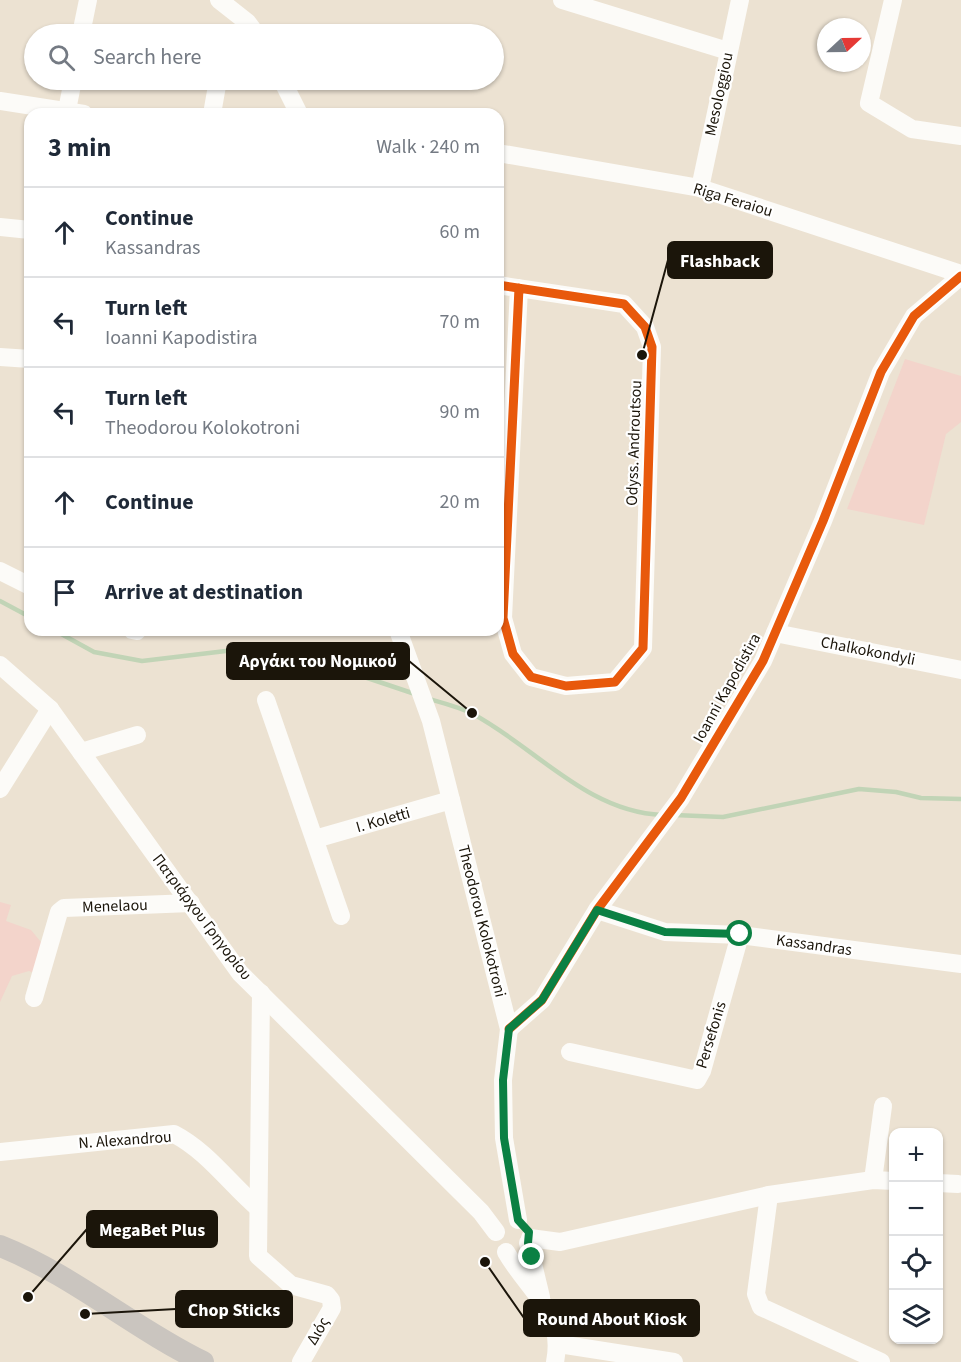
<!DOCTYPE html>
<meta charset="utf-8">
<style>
body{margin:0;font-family:"Source Sans 3",sans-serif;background:#f6f6f7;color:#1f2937}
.controls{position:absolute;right:18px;bottom:18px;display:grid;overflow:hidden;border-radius:12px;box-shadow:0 2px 4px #0004}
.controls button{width:54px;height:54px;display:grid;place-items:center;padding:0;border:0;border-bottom:2px solid #e0e1e3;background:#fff;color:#1f2937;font:30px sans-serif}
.compass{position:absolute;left:817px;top:18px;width:54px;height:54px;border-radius:50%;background:#fff;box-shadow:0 2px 4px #0004;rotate:68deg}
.stop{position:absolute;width:18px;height:18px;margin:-14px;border:4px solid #0b8043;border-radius:50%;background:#fff}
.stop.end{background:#0b8043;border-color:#fff;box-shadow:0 2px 6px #0008}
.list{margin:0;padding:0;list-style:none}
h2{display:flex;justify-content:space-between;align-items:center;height:78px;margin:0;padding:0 24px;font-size:26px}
h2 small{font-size:20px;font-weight:400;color:#747a83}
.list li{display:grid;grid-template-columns:39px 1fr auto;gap:18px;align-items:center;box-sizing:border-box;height:90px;padding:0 24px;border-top:2px solid #e0e1e3}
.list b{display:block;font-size:22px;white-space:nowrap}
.list p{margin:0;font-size:20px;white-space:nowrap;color:#747a83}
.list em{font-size:20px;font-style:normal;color:#747a83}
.icon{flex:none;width:33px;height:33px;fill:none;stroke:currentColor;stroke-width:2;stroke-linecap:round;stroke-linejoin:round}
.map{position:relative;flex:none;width:961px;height:1362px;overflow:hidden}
.search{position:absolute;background:#fff;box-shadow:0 2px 4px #0004;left:24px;top:24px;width:480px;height:66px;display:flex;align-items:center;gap:15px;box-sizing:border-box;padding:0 21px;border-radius:33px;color:#747a83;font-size:22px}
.panel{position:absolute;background:#fff;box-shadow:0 2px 4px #0004;left:24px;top:108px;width:480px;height:528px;border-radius:18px}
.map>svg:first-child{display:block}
.green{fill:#f3d4cb}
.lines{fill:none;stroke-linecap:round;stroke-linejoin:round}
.stream{stroke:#c1d4b6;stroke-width:4.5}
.minor{stroke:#fcfbf8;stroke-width:18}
.major{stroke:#cac5bf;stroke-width:22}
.cycleway-casing{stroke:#fff;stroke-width:13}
.cycleway{stroke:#e8590c;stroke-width:9}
.route{stroke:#0b8043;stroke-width:8}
.labels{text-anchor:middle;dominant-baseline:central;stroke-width:4.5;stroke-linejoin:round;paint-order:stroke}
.street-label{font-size:16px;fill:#1b150a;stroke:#fff}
.leader{fill:none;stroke:#1b150a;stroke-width:2}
.callout-dot{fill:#1b150a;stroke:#fff;stroke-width:2}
.callout{fill:#1b150a;stroke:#1b150a;stroke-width:2}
.callout-label{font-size:18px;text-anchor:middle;font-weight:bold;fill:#fff}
</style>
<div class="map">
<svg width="961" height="1362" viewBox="0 0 961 1362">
<rect width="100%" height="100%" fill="#ece2d2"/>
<g class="green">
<path d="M905,359L961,376V422L946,434L924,525L847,509Z"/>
<path d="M0,902L11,905L6,921L31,930L45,947L36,974L29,971L12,976L0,1002Z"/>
</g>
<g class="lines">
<g class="stream">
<path d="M0,601L30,617"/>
<path d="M54,630L94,652L142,661L251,648L293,653L415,694"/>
<path d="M429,699C443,703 459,707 473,714C535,747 587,812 662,815"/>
<path d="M674,815L723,817L859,789L896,792L921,798L961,799"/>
</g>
<g class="minor">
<path d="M219,0L247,22L256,34"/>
<path d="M562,0L728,51"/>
<path d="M893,0L869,103L912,129L961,136"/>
<path d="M81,34L88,0"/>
<path d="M282,80L299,114"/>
<path d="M0,101L84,114"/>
<path d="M67,110L73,80"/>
<path d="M212,114L218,80"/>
<path d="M498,153L700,188L961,274"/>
<path d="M700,188L740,0"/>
<path d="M0,227L30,230"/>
<path d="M498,285L624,304L645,327L652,347L643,648L615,682L566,686L531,677L513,654L503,618L519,288"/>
<path d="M0,357L30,359"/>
<path d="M0,571L30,586"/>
<path d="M132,630L137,631"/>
<path d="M398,630L431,721L509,1029L503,1080L504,1138L518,1220"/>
<path d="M775,633L961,670"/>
<path d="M0,665L50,709L240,973L481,1212L496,1232"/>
<path d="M266,700L341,916"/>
<path d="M81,752L137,735"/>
<path d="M0,789L50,709"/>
<path d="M315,839L451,800"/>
<path d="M597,910L665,932L740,935L961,964"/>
<path d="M261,993L258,1256L291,1285L327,1295L331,1300L332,1308L301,1362"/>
<path d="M34,998L59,912L64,908L191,903"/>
<path d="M509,1029L542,1000L597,910L681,798L763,661L823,521L881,372L914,316L961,276"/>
<path d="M570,1052L697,1080L702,1071L740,935"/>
<path d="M0,1152L174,1134C207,1151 230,1184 258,1208"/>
<path d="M873,1180L883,1106"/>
<path d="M938,1183L958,1184"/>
<path d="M769,1195L756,1294L761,1307L881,1362"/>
<path d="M530,1238L560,1242L769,1195L873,1180L894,1181"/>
<path d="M528,1243L541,1297"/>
<path d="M506,1252C529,1292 565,1312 555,1362"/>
<path d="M559,1344L674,1362"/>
</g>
<path class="major" d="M0,1246C73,1275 133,1328 203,1362"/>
<defs>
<g id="cycleway">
<path d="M498,285L624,304L645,327L652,347L643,648L615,682L566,686L531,677L513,654L503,618L519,288"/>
<path d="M509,1029L542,1000L597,910L681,798L763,661L823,521L881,372L914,316L961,276"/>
</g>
</defs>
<use href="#cycleway" class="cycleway-casing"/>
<use href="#cycleway" class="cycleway"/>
</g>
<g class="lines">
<path class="route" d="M532,1257L528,1243L529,1232L518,1220L504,1138L503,1080L509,1029L542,1000L597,910L665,932L740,934"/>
</g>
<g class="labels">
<g class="street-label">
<text transform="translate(719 94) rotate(-78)">Mesologgiou</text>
<text transform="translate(733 200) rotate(17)">Riga Feraiou</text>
<text transform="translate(634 443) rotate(-88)">Odyss. Androutsou</text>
<text transform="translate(868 651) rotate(11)">Chalkokondyli</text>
<text transform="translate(727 688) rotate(-61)">Ioanni Kapodistira</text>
<text transform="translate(383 820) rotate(-16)">I. Koletti</text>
<text transform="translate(115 906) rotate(-2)">Menelaou</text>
<text transform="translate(202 917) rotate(53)">Πατριάρχου Γρηγορίου</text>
<text transform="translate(482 921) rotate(76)">Theodorou Kolokotroni</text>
<text transform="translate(814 945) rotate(8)">Kassandras</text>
<text transform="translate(711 1035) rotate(-73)">Persefonis</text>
<text transform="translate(125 1140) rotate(-4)">N. Alexandrou</text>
<text transform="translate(318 1331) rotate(-60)">Διός</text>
</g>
</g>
<path class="leader" d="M642 355L668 260M472 713L409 661M28 1297L87 1229M85 1314L176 1309M485 1262L524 1318"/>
<g class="callout-dot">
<circle cx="642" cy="355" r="6"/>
<circle cx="472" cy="713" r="6"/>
<circle cx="28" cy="1297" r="6"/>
<circle cx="85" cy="1314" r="6"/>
<circle cx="485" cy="1262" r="6"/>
</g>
<g class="callout">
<rect x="668" y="242" width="104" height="36" rx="6"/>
<rect x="227" y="643" width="182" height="36" rx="6"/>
<rect x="87" y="1211" width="130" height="36" rx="6"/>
<rect x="176" y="1291" width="116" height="36" rx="6"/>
<rect x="524" y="1300" width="175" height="36" rx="6"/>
</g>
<g class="callout-label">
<text x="720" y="267">Flashback</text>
<text x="318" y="667">Αργάκι του Νομικού</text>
<text x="152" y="1236">MegaBet Plus</text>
<text x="234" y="1316">Chop Sticks</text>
<text x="612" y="1325">Round About Kiosk</text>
</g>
</svg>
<div class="controls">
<button>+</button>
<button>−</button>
<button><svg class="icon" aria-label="locate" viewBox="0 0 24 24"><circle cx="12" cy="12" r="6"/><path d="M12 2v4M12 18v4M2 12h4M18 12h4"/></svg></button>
<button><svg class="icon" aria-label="layers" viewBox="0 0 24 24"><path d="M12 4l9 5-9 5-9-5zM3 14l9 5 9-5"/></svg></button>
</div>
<svg class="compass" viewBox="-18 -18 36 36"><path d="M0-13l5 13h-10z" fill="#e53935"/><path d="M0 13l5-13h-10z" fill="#747a83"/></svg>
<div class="stop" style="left:740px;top:934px"></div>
<div class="stop end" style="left:532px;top:1257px"></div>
<div class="search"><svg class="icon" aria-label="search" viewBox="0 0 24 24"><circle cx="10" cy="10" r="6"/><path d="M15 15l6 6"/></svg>Search here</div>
<section class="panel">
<h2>3 min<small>Walk · 240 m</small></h2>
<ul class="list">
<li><svg class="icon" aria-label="ahead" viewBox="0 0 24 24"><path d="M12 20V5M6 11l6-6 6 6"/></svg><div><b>Continue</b><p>Kassandras</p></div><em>60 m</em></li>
<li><svg class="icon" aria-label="left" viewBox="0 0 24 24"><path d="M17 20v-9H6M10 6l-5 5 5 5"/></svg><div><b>Turn left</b><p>Ioanni Kapodistira</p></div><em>70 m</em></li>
<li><svg class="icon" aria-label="left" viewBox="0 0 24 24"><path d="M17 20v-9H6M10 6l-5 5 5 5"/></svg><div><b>Turn left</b><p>Theodorou Kolokotroni</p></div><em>90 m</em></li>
<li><svg class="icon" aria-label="ahead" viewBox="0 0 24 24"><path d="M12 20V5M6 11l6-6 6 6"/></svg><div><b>Continue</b></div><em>20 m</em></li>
<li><svg class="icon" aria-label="arrive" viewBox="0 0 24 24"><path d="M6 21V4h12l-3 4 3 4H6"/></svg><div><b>Arrive at destination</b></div></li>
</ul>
</section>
</div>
